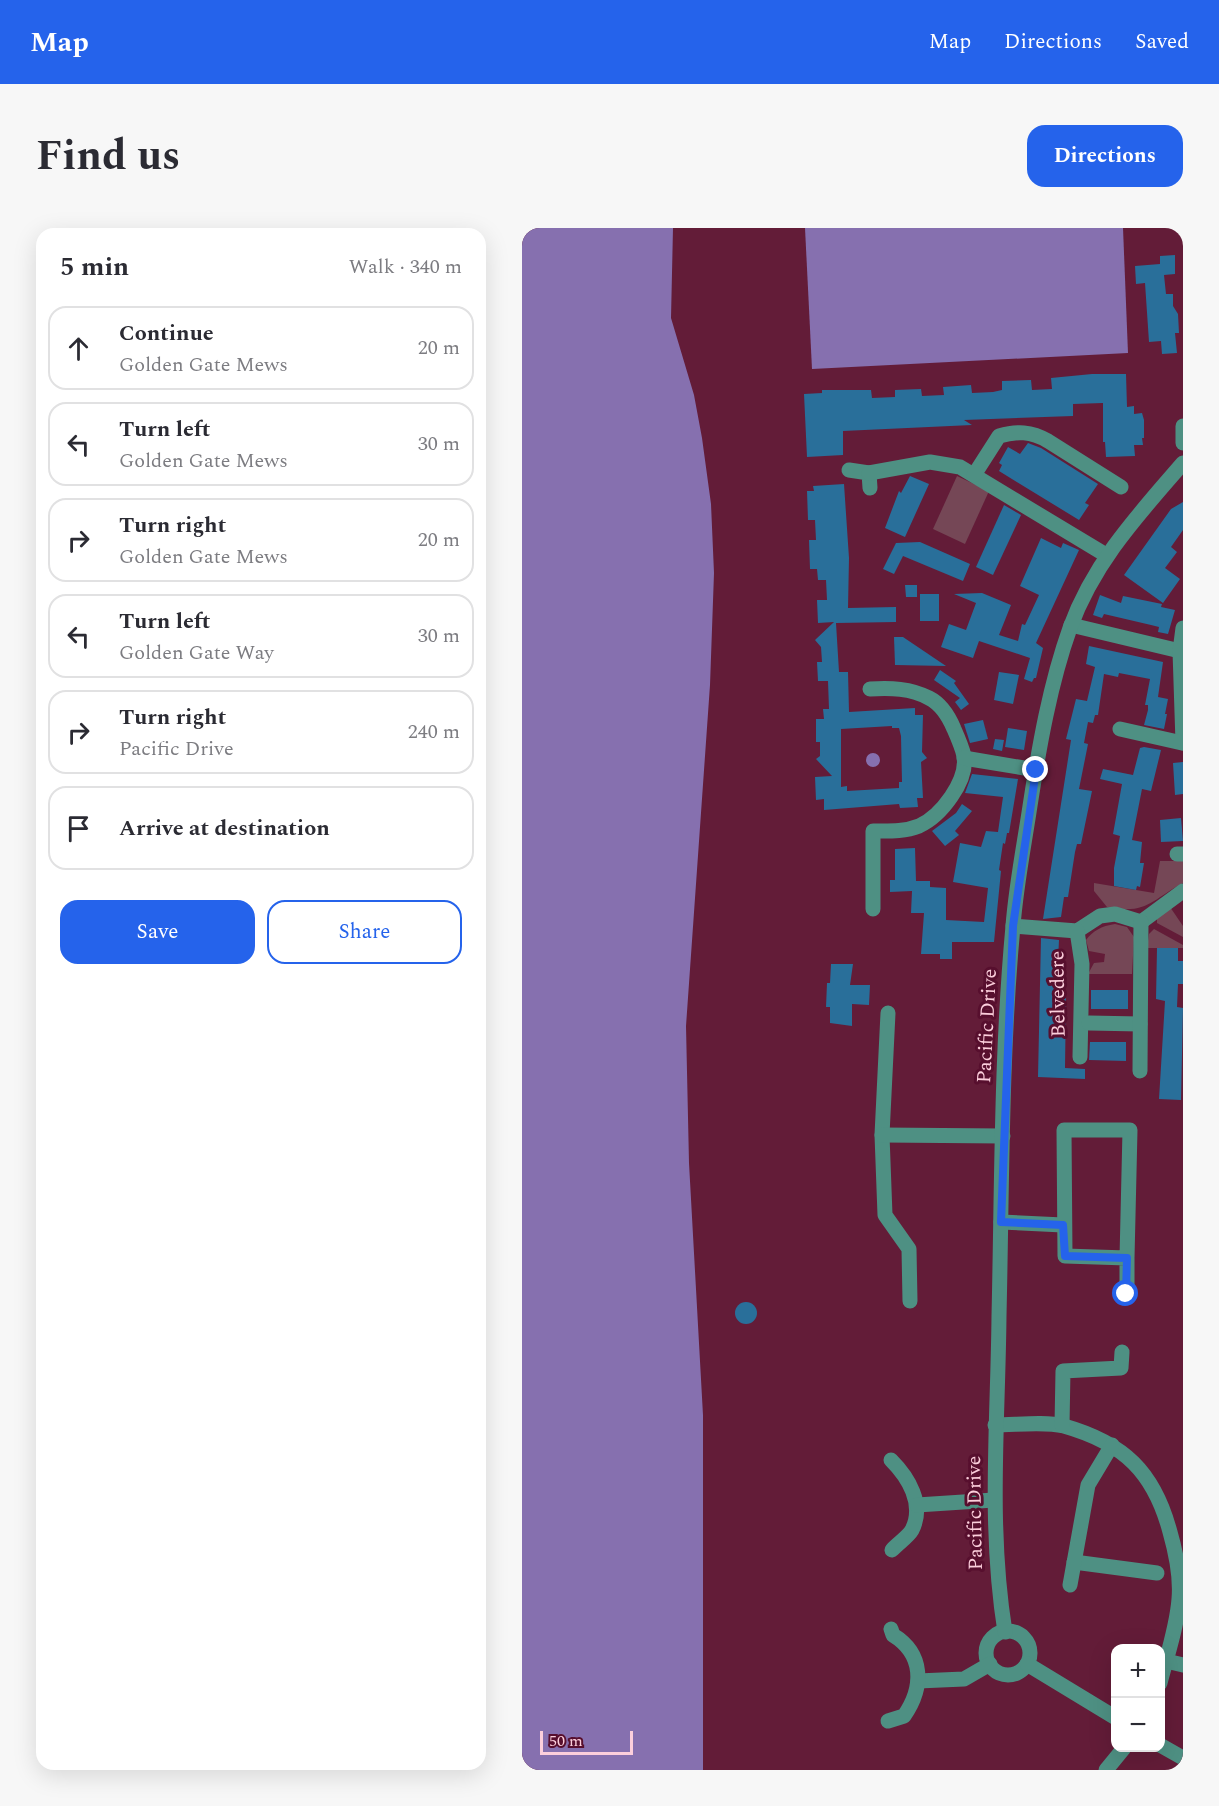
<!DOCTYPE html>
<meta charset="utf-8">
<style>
body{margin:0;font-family:Spectral,serif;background:#f7f7f7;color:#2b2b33}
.controls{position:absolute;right:18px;bottom:18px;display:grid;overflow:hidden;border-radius:12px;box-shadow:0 6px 24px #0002}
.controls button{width:54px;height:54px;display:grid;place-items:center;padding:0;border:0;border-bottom:2px solid #e1e1e2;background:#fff;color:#2b2b33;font:30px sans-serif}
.scale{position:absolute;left:18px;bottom:15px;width:93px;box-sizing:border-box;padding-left:6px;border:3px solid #fccfdc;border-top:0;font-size:16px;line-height:21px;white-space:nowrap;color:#fccfdc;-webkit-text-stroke:4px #570f2e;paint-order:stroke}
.stop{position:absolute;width:18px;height:18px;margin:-14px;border:4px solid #2563eb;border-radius:50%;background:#fff}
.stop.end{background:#2563eb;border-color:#fff;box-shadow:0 2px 6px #0008}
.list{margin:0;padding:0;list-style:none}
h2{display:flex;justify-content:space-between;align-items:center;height:78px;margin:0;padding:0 24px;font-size:26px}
h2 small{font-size:20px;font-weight:400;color:#7c7c81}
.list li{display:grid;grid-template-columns:39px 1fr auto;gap:18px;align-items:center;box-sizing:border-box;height:84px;margin:0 12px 12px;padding:0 12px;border:2px solid #e1e1e2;border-radius:18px}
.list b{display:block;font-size:22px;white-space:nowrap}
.list p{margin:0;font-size:20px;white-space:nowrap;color:#7c7c81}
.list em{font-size:20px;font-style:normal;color:#7c7c81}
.actions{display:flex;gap:12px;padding:18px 24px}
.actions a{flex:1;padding:14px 0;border:2px solid #2563eb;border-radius:18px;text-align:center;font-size:21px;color:#2563eb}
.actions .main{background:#2563eb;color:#fff}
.icon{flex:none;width:33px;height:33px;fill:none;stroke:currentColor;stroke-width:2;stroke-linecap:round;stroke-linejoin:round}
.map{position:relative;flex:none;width:661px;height:1542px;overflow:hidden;border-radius:18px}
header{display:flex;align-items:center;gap:36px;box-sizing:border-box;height:84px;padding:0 30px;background:#2563eb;color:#fff}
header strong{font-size:28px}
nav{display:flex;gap:33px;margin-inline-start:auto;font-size:21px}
.intro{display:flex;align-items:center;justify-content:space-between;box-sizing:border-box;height:144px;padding:0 36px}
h1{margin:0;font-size:42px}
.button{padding:15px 27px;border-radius:18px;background:#2563eb;color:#fff;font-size:21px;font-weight:700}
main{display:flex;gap:36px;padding:0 36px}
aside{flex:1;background:#fff;border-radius:18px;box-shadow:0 6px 24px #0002}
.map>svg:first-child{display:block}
.green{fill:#754756}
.water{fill:#8670af}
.building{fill:#296f9a;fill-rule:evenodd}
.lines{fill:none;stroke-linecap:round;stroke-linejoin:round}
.minor{stroke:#4e9083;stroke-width:15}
.route{stroke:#2563eb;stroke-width:8}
.labels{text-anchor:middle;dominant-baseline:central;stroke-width:6;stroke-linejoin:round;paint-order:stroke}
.street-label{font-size:20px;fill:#fccfdc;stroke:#570f2e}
</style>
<header>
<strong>Map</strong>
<nav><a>Map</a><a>Directions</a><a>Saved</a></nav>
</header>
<div class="intro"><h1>Find us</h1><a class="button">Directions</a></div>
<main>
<aside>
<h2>5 min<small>Walk · 340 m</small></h2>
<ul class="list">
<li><svg class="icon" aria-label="ahead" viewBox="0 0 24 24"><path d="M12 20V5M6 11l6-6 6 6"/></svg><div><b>Continue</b><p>Golden Gate Mews</p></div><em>20 m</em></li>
<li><svg class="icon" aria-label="left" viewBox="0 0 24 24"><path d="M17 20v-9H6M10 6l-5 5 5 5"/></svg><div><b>Turn left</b><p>Golden Gate Mews</p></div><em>30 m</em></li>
<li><svg class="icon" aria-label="right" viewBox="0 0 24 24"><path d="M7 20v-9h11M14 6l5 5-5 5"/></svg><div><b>Turn right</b><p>Golden Gate Mews</p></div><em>20 m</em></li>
<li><svg class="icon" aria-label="left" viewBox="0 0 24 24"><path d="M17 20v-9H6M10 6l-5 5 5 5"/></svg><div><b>Turn left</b><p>Golden Gate Way</p></div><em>30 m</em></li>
<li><svg class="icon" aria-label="right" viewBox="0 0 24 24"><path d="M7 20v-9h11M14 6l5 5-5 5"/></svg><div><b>Turn right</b><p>Pacific Drive</p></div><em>240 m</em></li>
<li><svg class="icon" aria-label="arrive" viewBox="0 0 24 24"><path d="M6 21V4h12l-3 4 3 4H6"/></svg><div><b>Arrive at destination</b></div></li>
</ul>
<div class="actions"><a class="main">Save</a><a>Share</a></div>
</aside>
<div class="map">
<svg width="661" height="1542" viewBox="0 0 661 1542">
<rect width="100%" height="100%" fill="#631c38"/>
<g class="green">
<path d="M435,248L467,263L443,316L411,301Z"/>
<path d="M638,633H661V655C629,672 625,687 585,679L572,663V655L632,665Z"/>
<path d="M648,679L661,698V709L635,695V691Z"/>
<path d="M593,696L605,699L612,709L610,746H566L572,735L582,734L583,726L567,723L564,712C571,703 579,698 593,696Z"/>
<path d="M632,701L661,717V720H625L627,706Z"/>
</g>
<g class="water">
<path d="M0,0H151L149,90L172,167L180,210L189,276L192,345L188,457L164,798L167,935L181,1187V1542H0Z"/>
<path d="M283,0H601L606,125L290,141Z"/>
<circle cx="351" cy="532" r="7"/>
</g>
<g class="building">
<path d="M653,27V46L642,47L644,66H651V78L656,86L657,105H653L655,125L640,126L639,113L627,114L623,55L614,56L613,38L638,36V28Z"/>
<path d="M570,146H604L605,179L612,178V186L620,185L622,192V210H620L621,217H612L613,228L584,229L583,214H581V175L551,176V188L442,192L450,197L321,203V227L285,229L282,166L300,165V162H349L350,170L373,169V162L399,161L400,168L422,167L421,159L449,157L450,165L471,164L480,162V153L509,152L510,162L530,161L529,150Z"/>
<path d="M506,215L519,220L576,256L563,275L567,277L557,292L477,243L480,237L477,235L486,219L498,226Z"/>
<path d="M388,248L407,256L383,309L363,300L377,263L379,265Z"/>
<path d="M322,256L327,330L326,380L374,379V394L314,395L317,444H326L327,484L393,480V487H401L400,524L405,530L399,534L401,570H395L396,579L378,580L377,576L302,582V571L294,572L293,549L310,548L294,531L298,528V514H294V491H302L301,481H307L306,453H296L295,434H300L299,419L293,412L312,394L296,395L295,372H305L304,352H296L295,341H288L287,312H294L293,292H286L285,263H292L291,258ZM370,498V500H377L379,508L380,554H377V560L325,563V558L319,559V501Z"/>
<path d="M661,274V302L649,319L655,324L643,340L658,351L641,375L602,347L649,281Z"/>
<path d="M482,277L499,287L471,347L454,339Z"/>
<path d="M519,310L539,320L541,315L557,322L514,415L521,420L514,450H512L510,454L502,451L508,430L457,413L451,430L419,419L427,396L444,402L454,375L432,366L460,365L489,377L477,407L496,413L500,396L503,397L517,367L498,358Z"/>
<path d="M398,314L448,336L441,353L381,328L372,346L361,341L374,315Z"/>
<path d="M383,357H395V369H384Z"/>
<rect x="398" y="366" width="19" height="27"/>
<path d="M578,367L599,375L601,368L640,376L639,379L653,382L646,406L636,404L637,399L629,397L582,386L580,390L571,387Z"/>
<path d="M372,409H381L424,438L373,437Z"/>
<path d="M567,418L641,434L636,469L646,471L643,486H645L642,501L622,497L626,482V477H623L628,451L597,445L596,449L582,446L576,487H573L571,495L566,494L562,515L566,516L557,561L570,563L559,616H555L553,624L546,669H542L539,689L521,691L549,512L544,511L554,471L565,473L573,439L564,436Z"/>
<path d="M418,442L434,453L432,455L447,476L439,482L433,474L438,470L412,452Z"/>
<path d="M477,444L497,447L491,476L472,472Z"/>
<path d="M461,492L466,511L448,515L442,496Z"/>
<path d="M486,500L505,503L502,522L483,519Z"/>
<path d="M473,511L482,512L480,523L471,521Z"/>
<path d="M622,519L639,522L629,563L620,561L610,612L620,614L618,635H622L618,659L615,658L614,662L592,658V640L598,608L591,606L600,556L578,551L581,541L611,547L618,520Z"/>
<path d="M661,534V566L653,567L651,535Z"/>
<path d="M450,546L496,551L487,605H485L483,616L481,615L477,642L479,643L472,714H430V731H418V726H399L402,685H389L390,663L368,664V652H373V621L393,620L394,653H408V659L424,660V692L462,694L466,660L431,654L438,615L459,619L464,603L476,604L481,569L443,565Z"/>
<path d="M440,576L450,583L433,603L437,607L423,618L410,603L434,585Z"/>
<path d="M659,590L661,613L639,614L638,592Z"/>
<path d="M519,710L537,712L536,733H540L539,770H544L543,840L563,841V851L516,849Z"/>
<path d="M635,720H656V733H661V756H656L655,779L661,780L659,872L637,871L643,773L634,771Z"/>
<path d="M309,736H331L328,757H348L347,777L330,776V798L308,795V779H304L305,755H308Z"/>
<rect x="569" y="762" width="37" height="19"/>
<path d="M568,814H604V833L567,832Z"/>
<circle cx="224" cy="1085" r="11"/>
</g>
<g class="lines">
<g class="minor">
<path d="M661,198V215"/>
<path d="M327,242L347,245L348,260"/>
<path d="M347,245L408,234L438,239L584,327"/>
<path d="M452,247L477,208C495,203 509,203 526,213L599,259"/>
<path d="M549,397L658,423"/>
<path d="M661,400L658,423L661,515"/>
<path d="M348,461C369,460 388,460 407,470C419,476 427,489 432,501C436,510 440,519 442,528C446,553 419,588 397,598C382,604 366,603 351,603V681"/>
<path d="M598,501L660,515"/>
<path d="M442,530L514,542"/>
<path d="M655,626H661"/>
<path d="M619,694L661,663"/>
<path d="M491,698L555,703L578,688L593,686L619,694"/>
<path d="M555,703L560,736L558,829"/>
<path d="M366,785L360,907L363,987L387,1021L388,1073"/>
<path d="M567,795L618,796"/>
<path d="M618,843L619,694"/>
<path d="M360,907L481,908"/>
<path d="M479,994L541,997"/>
<path d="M605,1066V1030L543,1028L542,902H608L605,1030"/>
<path d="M473,1197C494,1197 522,1193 542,1198C602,1215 632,1244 648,1304C654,1325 659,1348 657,1371C655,1399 645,1428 638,1455"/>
<path d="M540,1197L541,1143L599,1140L600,1124"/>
<path d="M369,1232C386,1249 403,1276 390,1302C386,1309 375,1316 370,1322"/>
<path d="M395,1277L472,1272"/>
<path d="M552,1334L635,1345"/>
<path d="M548,1357L566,1257L590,1217"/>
<circle cx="486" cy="1425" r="22"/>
<path d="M483,1404C466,1298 476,1194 477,1088C480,958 479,827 491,698C494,658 502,618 508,578C517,519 528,456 548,400C572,334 616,287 661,235"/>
<path d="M644,1433L661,1437"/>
<path d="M505,1436L594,1490"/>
<path d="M396,1453L442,1451L468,1436"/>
<path d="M366,1493L382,1488C402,1459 402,1426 371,1407L369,1401"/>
<path d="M638,1517L661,1530"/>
<path d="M584,1542L602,1520"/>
</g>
</g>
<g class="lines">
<path class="route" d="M514,542L491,698L479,994L541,997L543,1028L605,1030L604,1066"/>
</g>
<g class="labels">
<g class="street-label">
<text transform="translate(536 766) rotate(-91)">Belvedere</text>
<text transform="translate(465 798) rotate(-87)">Pacific Drive</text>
<text transform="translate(453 1285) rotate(-91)">Pacific Drive</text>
</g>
</g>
</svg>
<div class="controls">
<button>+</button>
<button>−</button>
</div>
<div class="scale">50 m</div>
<div class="stop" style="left:604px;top:1066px"></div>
<div class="stop end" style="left:514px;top:542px"></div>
</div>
</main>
